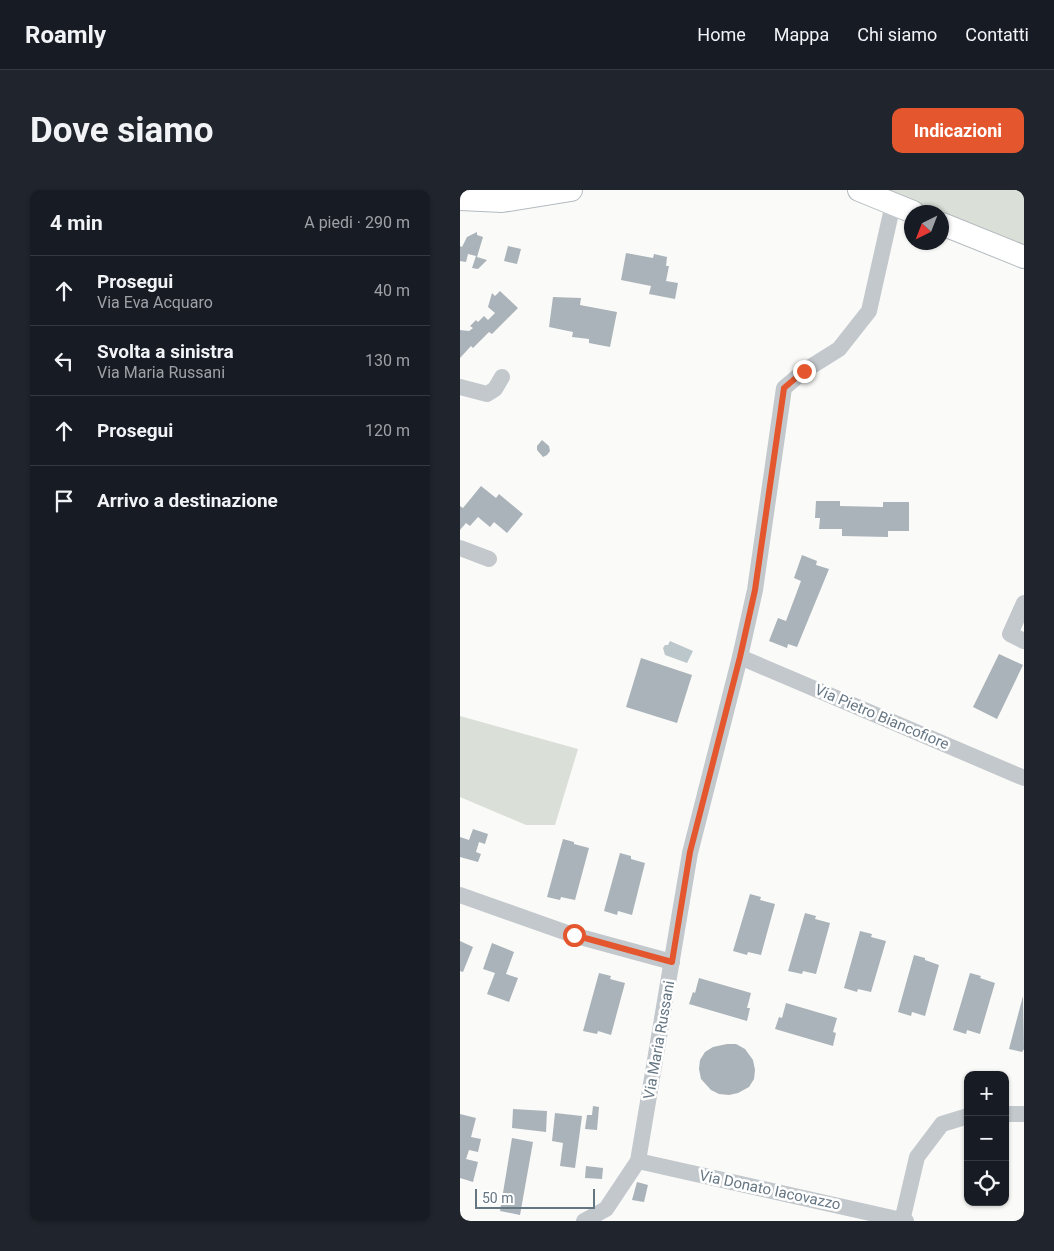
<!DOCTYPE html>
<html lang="it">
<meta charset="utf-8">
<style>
body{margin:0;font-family:Roboto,sans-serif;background:#20242c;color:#f1f3f6}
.controls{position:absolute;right:15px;bottom:15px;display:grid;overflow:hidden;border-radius:10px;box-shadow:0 1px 4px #0004}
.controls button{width:45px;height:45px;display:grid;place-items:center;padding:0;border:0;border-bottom:1px solid #363941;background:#171b24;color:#f1f3f6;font:25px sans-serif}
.compass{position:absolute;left:444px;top:15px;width:45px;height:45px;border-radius:50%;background:#171b24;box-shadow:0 1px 4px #0004;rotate:222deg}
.scale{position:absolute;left:15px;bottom:12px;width:120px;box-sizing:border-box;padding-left:5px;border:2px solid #657683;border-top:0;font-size:14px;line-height:18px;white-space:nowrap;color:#657683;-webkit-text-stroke:4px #fff;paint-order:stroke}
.stop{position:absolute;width:15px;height:15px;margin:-11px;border:4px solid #e4572e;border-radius:50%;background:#fff}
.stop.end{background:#e4572e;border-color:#fff;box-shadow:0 1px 5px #0008}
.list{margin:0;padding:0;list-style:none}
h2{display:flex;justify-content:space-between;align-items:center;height:65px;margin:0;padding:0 20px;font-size:21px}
h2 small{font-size:16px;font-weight:400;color:#9ea1a6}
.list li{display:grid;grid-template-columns:32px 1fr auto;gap:15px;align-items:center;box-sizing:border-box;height:70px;padding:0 20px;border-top:1px solid #363941}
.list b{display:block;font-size:19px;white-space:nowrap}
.list p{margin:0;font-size:16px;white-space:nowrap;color:#9ea1a6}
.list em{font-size:16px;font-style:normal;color:#9ea1a6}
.icon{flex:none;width:28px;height:28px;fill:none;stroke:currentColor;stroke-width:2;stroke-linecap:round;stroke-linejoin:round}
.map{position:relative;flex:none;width:564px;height:1031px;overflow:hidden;border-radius:10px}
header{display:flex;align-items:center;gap:30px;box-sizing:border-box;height:70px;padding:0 25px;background:#171b24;border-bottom:1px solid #363941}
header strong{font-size:24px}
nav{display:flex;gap:28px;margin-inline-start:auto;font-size:18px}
.intro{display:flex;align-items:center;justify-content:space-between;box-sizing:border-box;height:120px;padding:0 30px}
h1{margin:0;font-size:35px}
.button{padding:12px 22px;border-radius:10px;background:#e4572e;color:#fff;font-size:18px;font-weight:700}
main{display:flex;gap:30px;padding:0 30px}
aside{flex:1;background:#171b24;border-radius:10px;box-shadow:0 1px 4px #0004}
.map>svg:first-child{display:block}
.green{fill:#dadfd7}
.water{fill:#bbc7cb}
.building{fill:#aab3b9}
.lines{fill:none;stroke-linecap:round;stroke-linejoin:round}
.secondary-casing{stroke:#b3babf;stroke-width:24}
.street{stroke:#c3c8cc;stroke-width:16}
.secondary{stroke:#fff;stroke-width:22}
.route{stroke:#e4572e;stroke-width:6}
.labels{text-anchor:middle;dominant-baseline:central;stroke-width:5;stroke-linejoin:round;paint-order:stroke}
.street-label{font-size:15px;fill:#657683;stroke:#fff}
</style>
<header>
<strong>Roamly</strong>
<nav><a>Home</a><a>Mappa</a><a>Chi siamo</a><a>Contatti</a></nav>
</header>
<div class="intro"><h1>Dove siamo</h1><a class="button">Indicazioni</a></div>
<main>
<aside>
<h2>4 min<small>A piedi · 290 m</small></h2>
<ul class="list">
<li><svg class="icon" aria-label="ahead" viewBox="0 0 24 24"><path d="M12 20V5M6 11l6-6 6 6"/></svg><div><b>Prosegui</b><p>Via Eva Acquaro</p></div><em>40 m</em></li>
<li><svg class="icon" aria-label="left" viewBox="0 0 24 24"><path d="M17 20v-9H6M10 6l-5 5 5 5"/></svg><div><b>Svolta a sinistra</b><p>Via Maria Russani</p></div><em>130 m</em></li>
<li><svg class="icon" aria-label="ahead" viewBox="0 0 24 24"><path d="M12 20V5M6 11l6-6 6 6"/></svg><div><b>Prosegui</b></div><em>120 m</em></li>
<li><svg class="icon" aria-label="arrive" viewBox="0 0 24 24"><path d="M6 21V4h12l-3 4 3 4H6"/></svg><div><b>Arrivo a destinazione</b></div></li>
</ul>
</aside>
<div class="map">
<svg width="564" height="1031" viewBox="0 0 564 1031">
<rect width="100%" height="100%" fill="#fafaf8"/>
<g class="green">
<path d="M419,0H564V56L482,24V22H477Z"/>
<path d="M0,526L118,559L95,635H66L0,607Z"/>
</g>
<path class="water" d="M210,451L233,461L227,473L205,465L203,458L205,455H208Z"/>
<g class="building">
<path d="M17,42V45L23,47L17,67L27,70L18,79L12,78L16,66L8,64L6,72L0,71V56L2,57L7,47Z"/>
<path d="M48,56L61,59L57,74L44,71Z"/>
<path d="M166,63L193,68L194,64L207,67L206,76H209L206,91L218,93L215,109L189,104L191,96L161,90Z"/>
<path d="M40,101L58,118L32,144L29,142L13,158L11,156L0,168V140L9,141L13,138L10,136L16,130L18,132L24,126L28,130L35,123L28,117L32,103L35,106Z"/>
<path d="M93,107L121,108L120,115L157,122L150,157L129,153V149L112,147L113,142L89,137Z"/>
<path d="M82,250L89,256L90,261L87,265L83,267L77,260V256Z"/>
<path d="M21,296L36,308L39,304L63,324L47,343L34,332L30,337L18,327L10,336L6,333L0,340V316L3,318Z"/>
<path d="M356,311H380V316L423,317V312H449V341H428V347L382,346V339H359L360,328H355Z"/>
<path d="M342,365L357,371L356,375L369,379L337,457L328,454L327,458L309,451L318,428L326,431L341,391L334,388Z"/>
<path d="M539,464L563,475L537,529L513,517Z"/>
<path d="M181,468L232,485L217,533L166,517Z"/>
<path d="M13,639L28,644L25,654L19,652L16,662L21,664L18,672L0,667V647L9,650Z"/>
<path d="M103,649L114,652V654L129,658L115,710L101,707L100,710L87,707Z"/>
<path d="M160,663L171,666V669L185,673L172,725L158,721L157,725L144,721Z"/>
<path d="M290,704L301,707L300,710L315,714L301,765L288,762L287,765L273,761Z"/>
<path d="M345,723L356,726L355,729L370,733L356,784L343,781L342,784L328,781Z"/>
<path d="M400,741L412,744L411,747L426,751L411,802L398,799L397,802L384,798Z"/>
<path d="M0,751L13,757L3,782L0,781Z"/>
<path d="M32,753L54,762L46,784L58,788L49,812L27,804L35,783L23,779Z"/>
<path d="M454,765L465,768V770L479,775L465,826L452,822L451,826L438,822Z"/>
<path d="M139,783L151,786L150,789L165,793L151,845L138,841L137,844L123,841Z"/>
<path d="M510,783L521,786L520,788L535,793L520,844L507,840L506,844L493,840Z"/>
<path d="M239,788L291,803L287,818H290L287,831L229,814L233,802L235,803Z"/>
<path d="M563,806L564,859L562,862L549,859Z"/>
<path d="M326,813L377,828L373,842L376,843L373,856L315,839L319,827L322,828Z"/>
<path d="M267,854H276L285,859L293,870L295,880L294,889L289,897L278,903L269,905L259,904L251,900L241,889L239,879L240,870L245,862L253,857Z"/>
<path d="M133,916L139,917L137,940L125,939L127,925H132Z"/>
<path d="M53,919L87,921L86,942L52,938Z"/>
<path d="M95,923L122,926L115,978L100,976L103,953L92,951Z"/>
<path d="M0,924L16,928L11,947L21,949L18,962L9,960L6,969L18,972L13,992L0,988Z"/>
<path d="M52,948L73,952L60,1025L40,1021Z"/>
<path d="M126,976L143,978L142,989L125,988Z"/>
<path d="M177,992L188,995L184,1012L172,1010Z"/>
</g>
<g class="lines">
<defs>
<g id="secondary">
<path d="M399,0L453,22"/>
<path d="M0,9L42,11L111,0"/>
<path d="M482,34L564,67"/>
</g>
</defs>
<use href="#secondary" class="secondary-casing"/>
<g class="street">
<path d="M0,197L27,204L35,199L42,187"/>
<path d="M0,358L29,369"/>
<path d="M564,413L550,444L564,451"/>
<path d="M280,467L564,588"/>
<path d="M0,705L113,745L212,772"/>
<path d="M545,924H564"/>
<path d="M178,971L446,1031"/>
<path d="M124,1031L146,1019L178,971L230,663L280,467L295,400L324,198L344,181L379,159L409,121L433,14"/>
<path d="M442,1031L457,967L482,934L508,926"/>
</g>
<use href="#secondary" class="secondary"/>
</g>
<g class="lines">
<path class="route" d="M114,745L212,772L230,662L280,467L295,400L324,198L344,181"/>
</g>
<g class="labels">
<g class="street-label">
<text transform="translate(422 527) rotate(23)">Via Pietro Biancofiore</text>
<text transform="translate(199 850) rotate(-80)">Via Maria Russani</text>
<text transform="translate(310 1000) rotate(12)">Via Donato Iacovazzo</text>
</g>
</g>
</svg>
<div class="controls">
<button>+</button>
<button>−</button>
<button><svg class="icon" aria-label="locate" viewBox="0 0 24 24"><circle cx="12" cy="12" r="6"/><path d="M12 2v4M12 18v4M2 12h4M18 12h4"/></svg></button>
</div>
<svg class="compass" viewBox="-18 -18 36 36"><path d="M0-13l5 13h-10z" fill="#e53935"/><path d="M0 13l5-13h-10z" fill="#9ea1a6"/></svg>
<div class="scale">50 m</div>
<div class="stop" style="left:114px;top:745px"></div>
<div class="stop end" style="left:344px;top:181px"></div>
</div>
</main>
